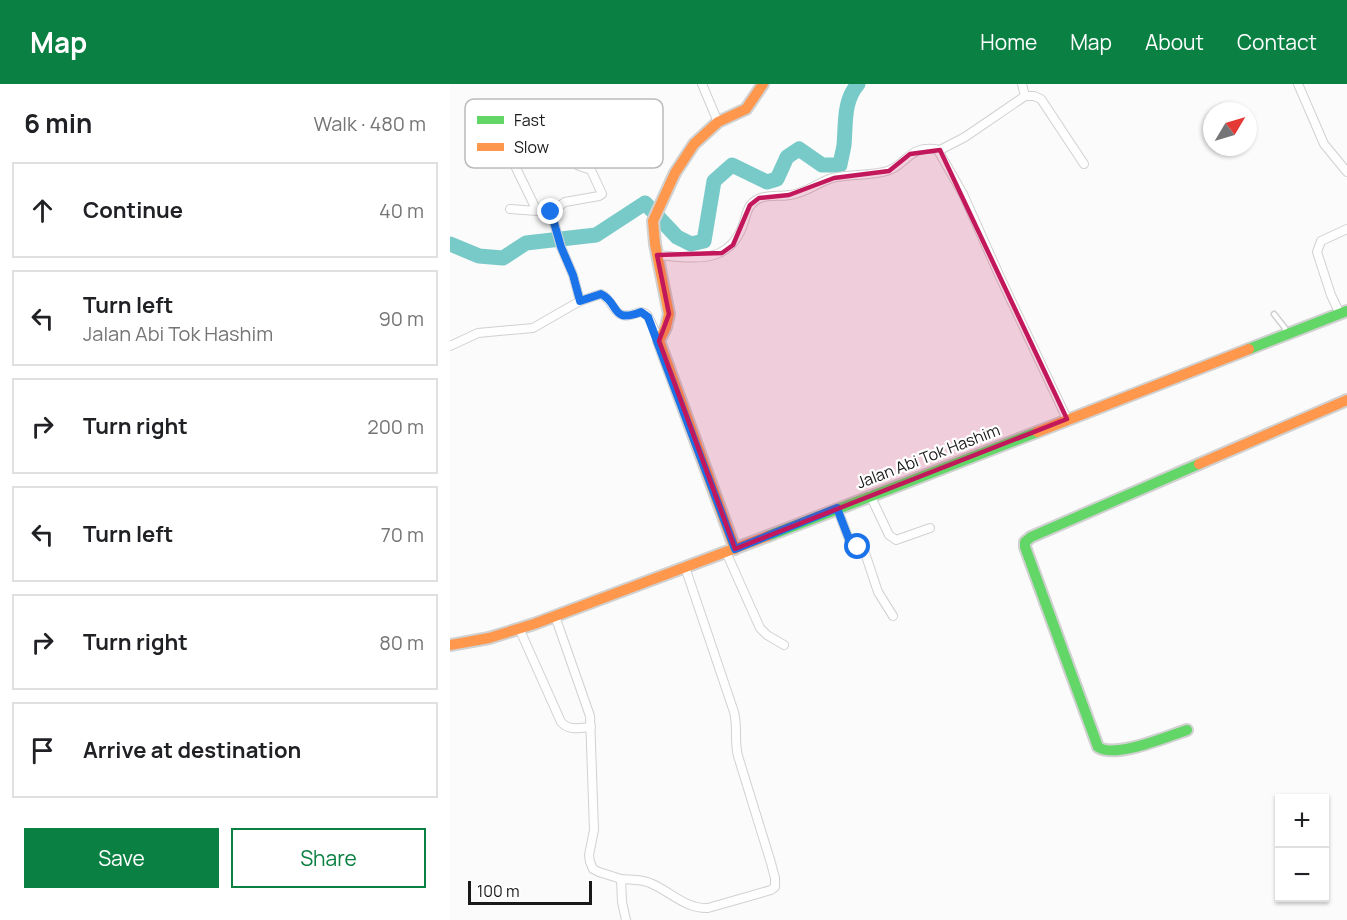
<!DOCTYPE html>
<meta charset="utf-8">
<style>
body{margin:0;font-family:Manrope,sans-serif;background:#f2f2f2;color:#202124}
.controls{position:absolute;right:18px;bottom:18px;display:grid;overflow:hidden;border-radius:0px;box-shadow:0 2px 4px #0004}
.controls button{width:54px;height:54px;display:grid;place-items:center;padding:0;border:0;border-bottom:2px solid #e0e0e0;background:#fff;color:#202124;font:30px sans-serif}
.compass{position:absolute;left:753px;top:18px;width:54px;height:54px;border-radius:50%;background:#fff;box-shadow:0 2px 4px #0004;rotate:52deg}
.scale{position:absolute;left:18px;bottom:15px;width:124px;box-sizing:border-box;padding-left:6px;border:3px solid #181918;border-top:0;font-size:16px;line-height:21px;white-space:nowrap;color:#181918;-webkit-text-stroke:4px #fff;paint-order:stroke}
.stop{position:absolute;width:18px;height:18px;margin:-14px;border:4px solid #1a73e8;border-radius:50%;background:#fff}
.stop.end{background:#1a73e8;border-color:#fff;box-shadow:0 2px 6px #0008}
.list{margin:0;padding:0;list-style:none}
h2{display:flex;justify-content:space-between;align-items:center;height:78px;margin:0;padding:0 24px;font-size:26px}
h2 small{font-size:20px;font-weight:400;color:#757577}
.list li{display:grid;grid-template-columns:39px 1fr auto;gap:18px;align-items:center;box-sizing:border-box;height:96px;margin:0 12px 12px;padding:0 12px;border:2px solid #e0e0e0;border-radius:0px}
.list b{display:block;font-size:22px;white-space:nowrap}
.list p{margin:0;font-size:20px;white-space:nowrap;color:#757577}
.list em{font-size:20px;font-style:normal;color:#757577}
.actions{display:flex;gap:12px;padding:18px 24px}
.actions a{flex:1;padding:14px 0;border:2px solid #0b8043;border-radius:0px;text-align:center;font-size:21px;color:#0b8043}
.actions .main{background:#0b8043;color:#fff}
.icon{flex:none;width:33px;height:33px;fill:none;stroke:currentColor;stroke-width:2;stroke-linecap:round;stroke-linejoin:round}
.map{position:relative;flex:none;width:897px;height:836px;overflow:hidden}
header{display:flex;align-items:center;gap:36px;box-sizing:border-box;height:84px;padding:0 30px;background:#0b8043;color:#fff}
header strong{font-size:28px}
nav{display:flex;gap:33px;margin-inline-start:auto;font-size:21px}
main{display:flex}
aside{flex:1;background:#fff}
.map>svg:first-child{display:block}
.lines{fill:none;stroke-linecap:round;stroke-linejoin:round}
.river{stroke:#78cac8;stroke-width:15}
.lane-casing{stroke:#d0d1d0;stroke-width:7}
.street-casing{stroke:#d0d1d0;stroke-width:10}
.fast-casing{stroke:#d0d1d0;stroke-width:14}
.slow-casing{stroke:#d0d1d0;stroke-width:14}
.lane{stroke:#fefefe;stroke-width:4}
.street{stroke:#fefefe;stroke-width:8}
.fast{stroke:#63d668;stroke-width:10}
.slow{stroke:#ff974d;stroke-width:10}
.route{stroke:#1a73e8;stroke-width:8}
.marked{fill:#c2185b;fill-opacity:0.2;stroke:#c2185b;stroke-width:4.5;stroke-linejoin:round}
.labels{text-anchor:middle;dominant-baseline:central;stroke-width:4.5;stroke-linejoin:round;paint-order:stroke}
.street-label{font-size:16px;fill:#181918;stroke:#fff}
.key{fill:#fff;stroke:#bababa;stroke-width:1.5}
.key-label{font-size:16px;fill:#181918}
</style>
<header>
<strong>Map</strong>
<nav><a>Home</a><a>Map</a><a>About</a><a>Contact</a></nav>
</header>
<main>
<aside>
<h2>6 min<small>Walk · 480 m</small></h2>
<ul class="list">
<li><svg class="icon" aria-label="ahead" viewBox="0 0 24 24"><path d="M12 20V5M6 11l6-6 6 6"/></svg><div><b>Continue</b></div><em>40 m</em></li>
<li><svg class="icon" aria-label="left" viewBox="0 0 24 24"><path d="M17 20v-9H6M10 6l-5 5 5 5"/></svg><div><b>Turn left</b><p>Jalan Abi Tok Hashim</p></div><em>90 m</em></li>
<li><svg class="icon" aria-label="right" viewBox="0 0 24 24"><path d="M7 20v-9h11M14 6l5 5-5 5"/></svg><div><b>Turn right</b></div><em>200 m</em></li>
<li><svg class="icon" aria-label="left" viewBox="0 0 24 24"><path d="M17 20v-9H6M10 6l-5 5 5 5"/></svg><div><b>Turn left</b></div><em>70 m</em></li>
<li><svg class="icon" aria-label="right" viewBox="0 0 24 24"><path d="M7 20v-9h11M14 6l5 5-5 5"/></svg><div><b>Turn right</b></div><em>80 m</em></li>
<li><svg class="icon" aria-label="arrive" viewBox="0 0 24 24"><path d="M6 21V4h12l-3 4 3 4H6"/></svg><div><b>Arrive at destination</b></div></li>
</ul>
<div class="actions"><a class="main">Save</a><a>Share</a></div>
</aside>
<div class="map">
<svg width="897" height="836" viewBox="0 0 897 836">
<rect width="100%" height="100%" fill="#fafbfa"/>
<g class="lines">
<path class="river" d="M0,160L29,172L53,174L76,159L146,151L195,119L227,153L241,160L254,157L264,97L282,81L317,98L327,95L337,73L349,65L372,81H390C391,74 393,68 394,61C396,40 393,17 408,0"/>
<defs>
<path id="lane" d="M824,230L835,244V249"/>
<g id="street">
<path d="M252,0L268,38"/>
<path d="M572,0L575,12L515,53L490,66L489,68L513,110L550,193L617,335"/>
<path d="M848,0L874,60L897,88"/>
<path d="M575,12H584L591,15L634,80"/>
<path d="M62,37L68,69L66,84L86,125"/>
<path d="M60,125L101,128L111,163L123,191L130,217"/>
<path d="M101,128L115,118L149,112L152,110L141,86L127,81L119,59L131,36"/>
<path d="M207,171C245,174 280,182 294,138C297,128 298,120 308,115C318,110 329,113 340,111C356,109 367,99 382,94C400,90 419,92 437,87C456,82 459,59 490,66"/>
<path d="M890,230L881,211L867,168L871,157L897,145"/>
<path d="M0,262L28,249L83,244L130,217L151,210C160,214 162,225 170,230C180,236 189,223 197,231C202,238 205,249 209,257"/>
<path d="M420,411L439,451L446,456L480,444"/>
<path d="M387,424L400,458L403,461L414,466L428,508L443,532"/>
<path d="M276,468L310,544L317,551L334,561"/>
<path d="M105,532L140,632L144,746L139,771L140,778L143,785L149,788L171,795L172,818L176,836"/>
<path d="M69,544L111,638C119,647 130,644 141,643"/>
<path d="M171,795C180,796 191,795 200,799C220,807 235,825 258,824L321,806L325,803V794L321,779L288,672C284,657 288,643 284,628L235,483"/>
</g>
<g id="fast">
<path d="M799,265L897,227"/>
<path d="M318,452L587,348"/>
<path d="M737,646C718,652 665,675 648,663L575,463V458L581,453L749,380"/>
</g>
<g id="slow">
<path d="M587,348L799,265"/>
<path d="M749,380L897,316"/>
<path d="M285,465L209,257L216,243L219,230L205,160L203,137L225,89L244,60L268,38L296,25L313,0"/>
<path d="M0,561L39,554L84,540L318,452"/>
</g>
</defs>
<use href="#lane" class="lane-casing"/>
<use href="#street" class="street-casing"/>
<use href="#fast" class="fast-casing"/>
<use href="#slow" class="slow-casing"/>
<use href="#lane" class="lane"/>
<use href="#street" class="street"/>
<use href="#fast" class="fast"/>
<use href="#slow" class="slow"/>
</g>
<g class="lines">
<path class="route" d="M101,128L111,163L123,191L130,217L151,210C170,219 160,240 191,228L198,233L285,465L387,424L400,458L408,463"/>
</g>
<path class="marked" d="M490,66L617,335L285,465L209,257L219,230L207,171L272,169L283,161L300,121L309,114L339,111L384,94L439,87L460,70Z"/>
<g class="labels">
<g class="street-label">
<text transform="translate(478 372) rotate(-21)">Jalan Abi Tok Hashim</text>
</g>
</g>
<rect x="15" y="15" width="198" height="69" rx="9" class="key"/>
<rect x="27" y="32" width="27" height="8" fill="#63d668"/>
<rect x="27" y="59" width="27" height="8" fill="#ff974d"/>
<g class="key-label">
<text x="64" y="42">Fast</text>
<text x="64" y="69">Slow</text>
</g>
</svg>
<div class="controls">
<button>+</button>
<button>−</button>
</div>
<svg class="compass" viewBox="-18 -18 36 36"><path d="M0-13l5 13h-10z" fill="#e53935"/><path d="M0 13l5-13h-10z" fill="#757577"/></svg>
<div class="scale">100 m</div>
<div class="stop" style="left:408px;top:463px"></div>
<div class="stop end" style="left:101px;top:128px"></div>
</div>
</main>
